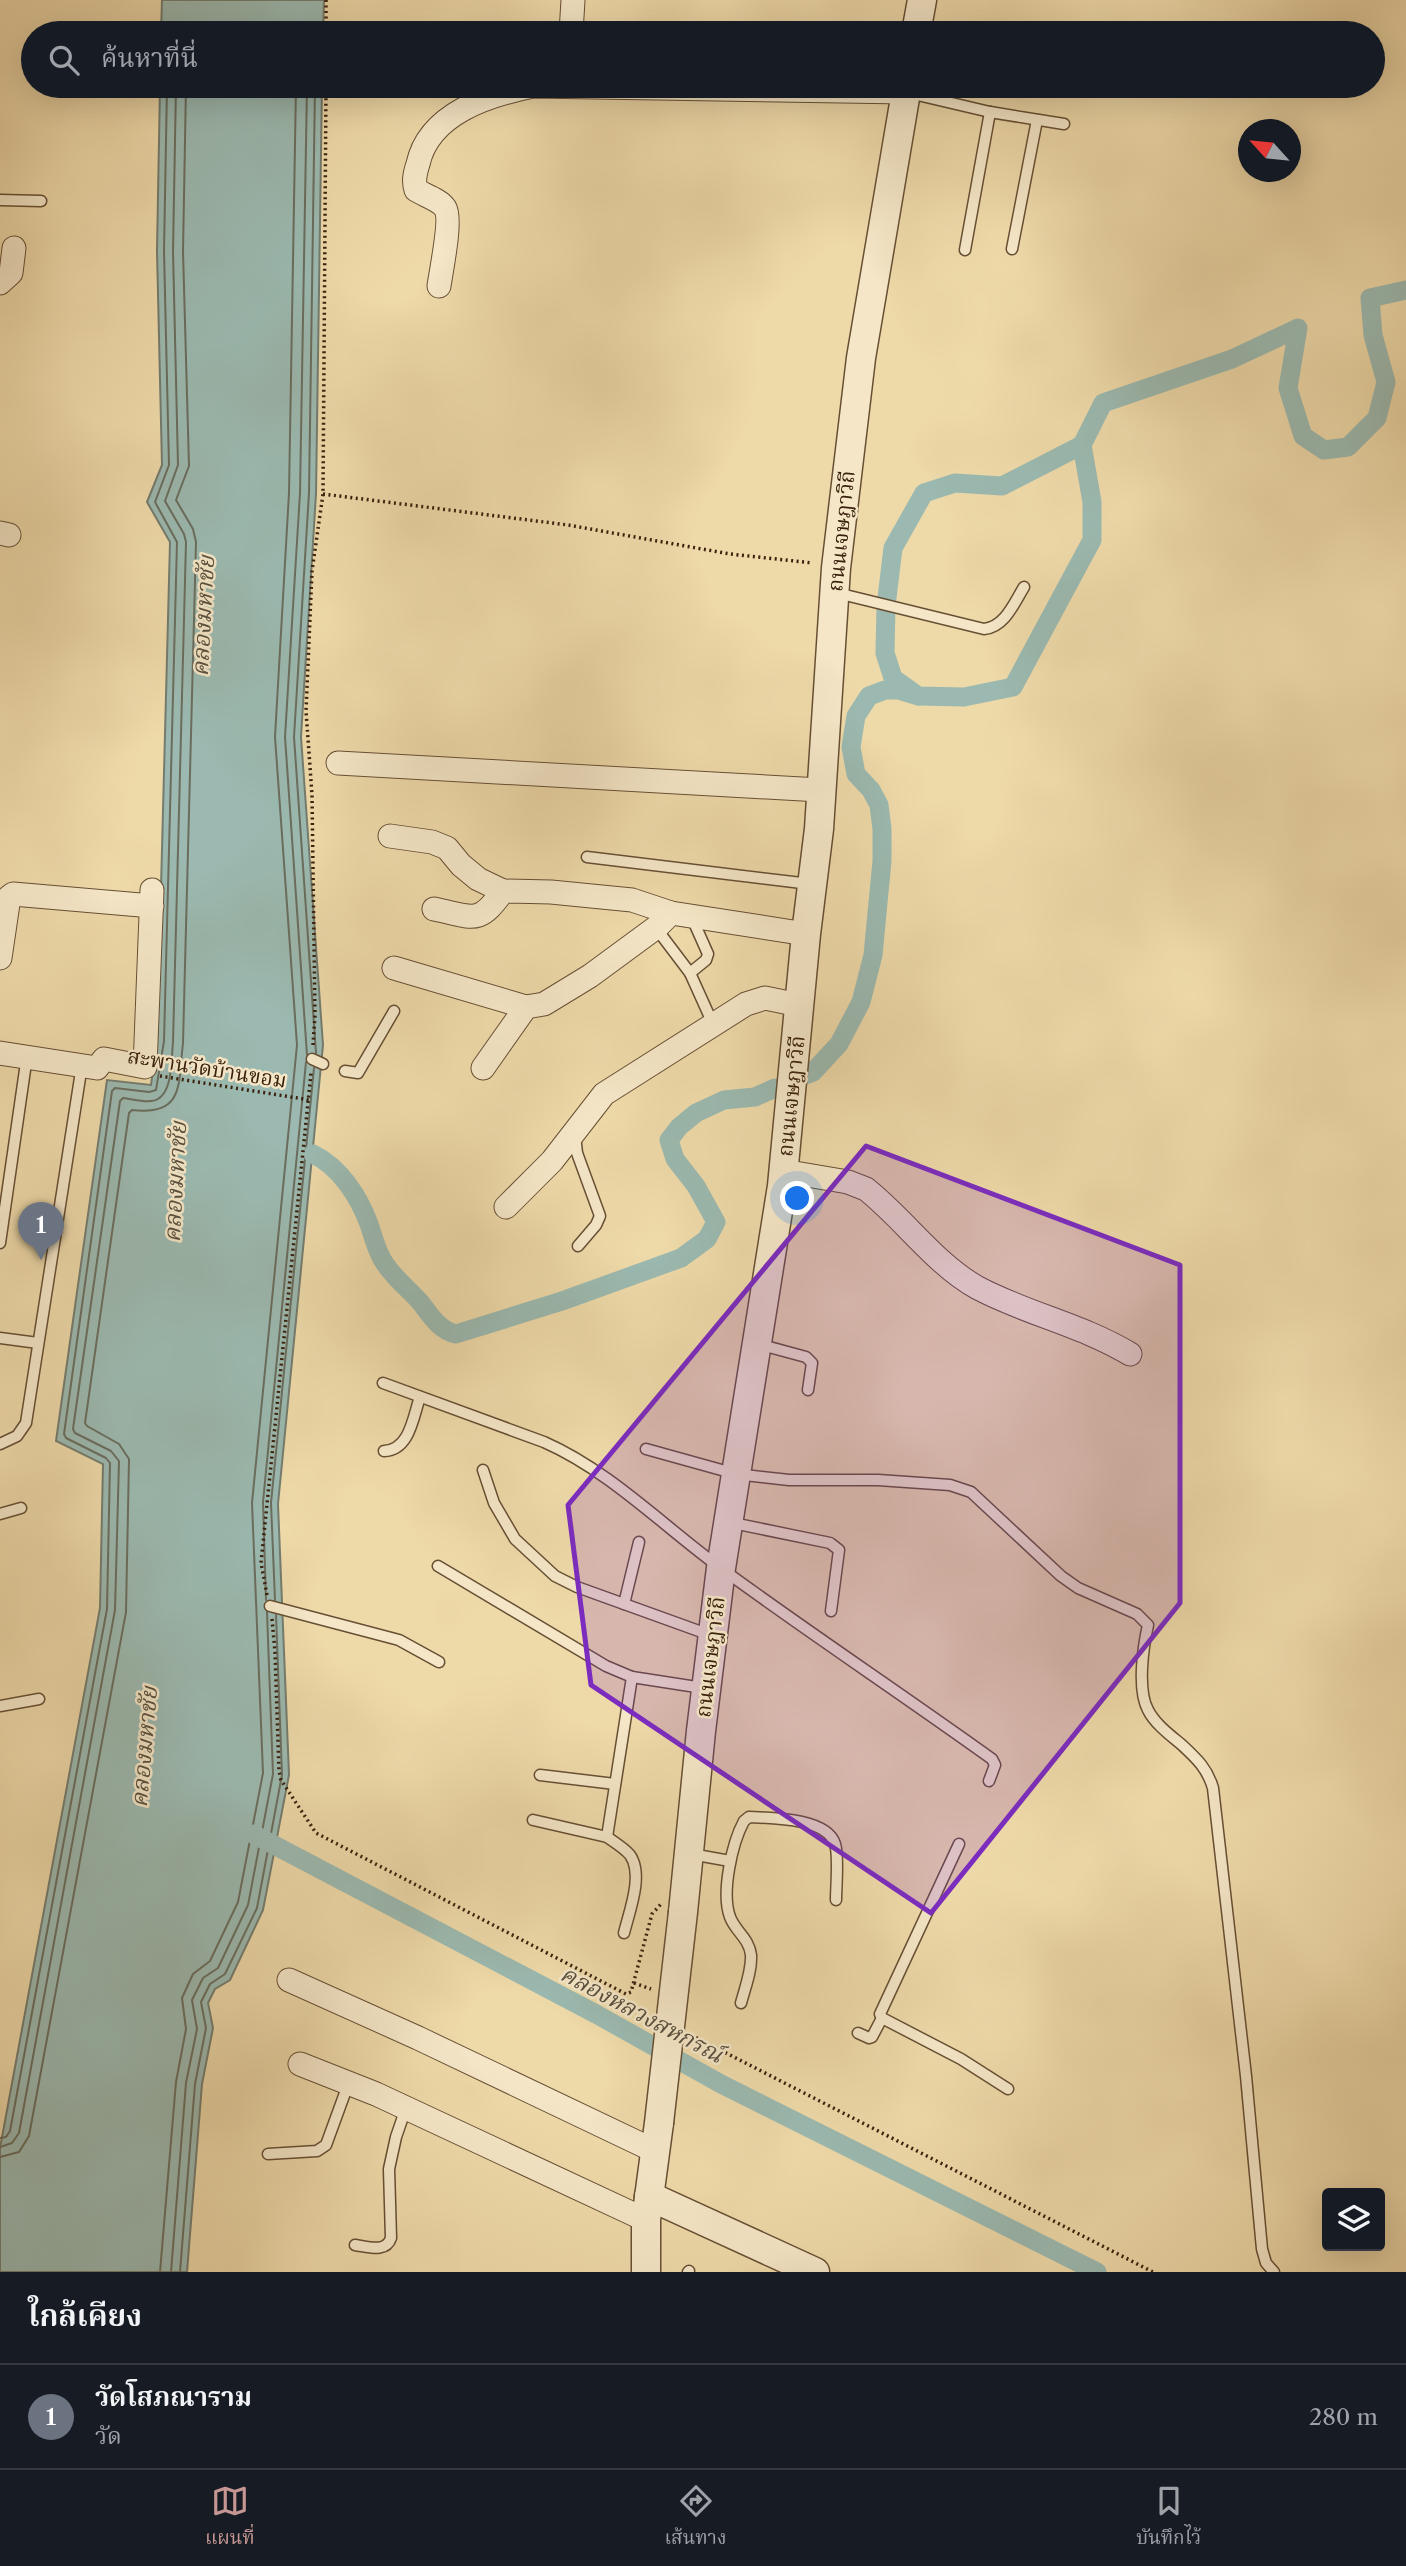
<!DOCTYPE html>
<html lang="th">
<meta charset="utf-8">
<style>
body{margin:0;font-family:"Libre Caslon Text","Noto Serif Thai",serif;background:#242831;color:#f1f3f6}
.controls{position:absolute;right:21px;bottom:21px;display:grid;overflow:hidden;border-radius:7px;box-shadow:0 7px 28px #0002}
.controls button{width:63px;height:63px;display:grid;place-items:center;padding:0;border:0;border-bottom:2px solid #363941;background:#171b24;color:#f1f3f6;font:35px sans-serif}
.compass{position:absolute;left:1238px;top:119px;width:63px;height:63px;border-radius:50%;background:#171b24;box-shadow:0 7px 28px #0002;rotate:297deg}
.you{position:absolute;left:798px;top:1199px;width:24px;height:24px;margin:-18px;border:5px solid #fff;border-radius:50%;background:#1a73e8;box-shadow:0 0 0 10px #1a73e833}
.badge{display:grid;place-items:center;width:46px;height:46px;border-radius:50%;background:#c59692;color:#fff;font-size:23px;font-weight:700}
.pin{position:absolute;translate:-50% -58px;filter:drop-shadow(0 2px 4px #0008)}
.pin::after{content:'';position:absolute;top:37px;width:24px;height:21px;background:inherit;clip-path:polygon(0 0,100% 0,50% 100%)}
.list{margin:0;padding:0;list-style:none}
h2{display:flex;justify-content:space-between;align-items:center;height:91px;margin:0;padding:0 28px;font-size:30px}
h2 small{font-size:23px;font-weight:400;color:#9ea1a6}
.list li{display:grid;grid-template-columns:46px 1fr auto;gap:21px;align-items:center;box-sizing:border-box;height:105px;padding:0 28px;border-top:2px solid #363941}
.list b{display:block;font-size:26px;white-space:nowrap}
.list p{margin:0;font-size:23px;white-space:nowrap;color:#9ea1a6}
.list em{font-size:23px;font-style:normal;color:#9ea1a6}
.icon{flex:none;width:38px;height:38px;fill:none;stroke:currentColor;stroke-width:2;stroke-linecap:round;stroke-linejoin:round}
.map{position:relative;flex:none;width:1406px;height:2272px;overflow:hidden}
.search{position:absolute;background:#171b24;box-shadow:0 7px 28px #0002;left:21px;right:21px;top:21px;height:77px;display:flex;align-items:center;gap:18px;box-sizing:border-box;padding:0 24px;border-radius:38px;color:#9ea1a6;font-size:26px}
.sheet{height:196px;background:#171b24}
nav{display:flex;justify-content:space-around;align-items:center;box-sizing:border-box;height:98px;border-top:2px solid #363941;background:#171b24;font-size:19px;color:#9ea1a6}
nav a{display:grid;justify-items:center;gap:4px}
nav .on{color:#c59692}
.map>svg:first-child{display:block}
.water{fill:#9bb9b0;stroke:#747c6f;stroke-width:2}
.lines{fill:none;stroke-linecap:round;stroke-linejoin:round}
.shore{stroke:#6a6d5e;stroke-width:2}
.canal{stroke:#9bb9b0;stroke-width:19}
.service-casing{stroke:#674f34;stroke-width:13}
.minor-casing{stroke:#674f34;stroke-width:25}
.tertiary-casing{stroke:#674f34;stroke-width:31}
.path{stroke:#3a210d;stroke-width:3.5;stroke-dasharray:2 3.5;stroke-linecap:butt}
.service{stroke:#f4e6c7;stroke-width:10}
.minor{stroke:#f4e6c7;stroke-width:23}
.tertiary{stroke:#f4e6c7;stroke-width:28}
.tertiary-bridge-casing{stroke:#674f34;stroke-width:31;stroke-linecap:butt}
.tertiary-bridge{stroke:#f4e6c7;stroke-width:28}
.marked{fill:#7b2cbf;fill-opacity:0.2;stroke:#7b2cbf;stroke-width:5;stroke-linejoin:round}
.labels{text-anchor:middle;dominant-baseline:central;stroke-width:5;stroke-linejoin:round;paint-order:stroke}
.street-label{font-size:21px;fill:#3a210d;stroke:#f4e6c7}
.water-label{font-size:23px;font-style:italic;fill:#574f3e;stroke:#f4e6c7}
</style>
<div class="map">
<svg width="1406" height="2272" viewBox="0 0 1406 2272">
<rect width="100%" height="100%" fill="#eed9a9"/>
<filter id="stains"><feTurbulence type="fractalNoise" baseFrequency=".00286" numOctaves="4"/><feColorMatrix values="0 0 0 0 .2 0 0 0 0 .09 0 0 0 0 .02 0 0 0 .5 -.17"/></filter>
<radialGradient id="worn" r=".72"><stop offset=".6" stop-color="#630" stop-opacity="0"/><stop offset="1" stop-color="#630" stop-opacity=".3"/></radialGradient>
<g class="water">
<path d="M162,0H324L323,33H161Z"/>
<path d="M160,86H322L316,494L301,737L323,1045L278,1504L289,1775L263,1910L230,1980L215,1989L208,2003L213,2028L202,2084L187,2272H0V2148L100,1608L103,1464L56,1441L107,1080L151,1085L157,1041L170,542L147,502L162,465L157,251Z"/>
</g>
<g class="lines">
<g class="shore">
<path d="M307,86L300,493L285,737L307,1055"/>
<path d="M315,86L309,493L294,737L316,1053"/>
<path d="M266,1600L263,1502L306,1062"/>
<path d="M275,1600L271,1503L314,1068"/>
<path d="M0,2138L6,2137L10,2131L107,1609L110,1463L106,1458L66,1438L64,1434L112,1091L115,1088L149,1092L156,1090L164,1041L177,542L155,502L169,465L164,251L167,86"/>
<path d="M0,2147L12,2143L19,2133L115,1610L119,1461L111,1451L75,1433L73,1429L120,1101L123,1098C132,1099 142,1102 151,1101C174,1099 171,1058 173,1042L186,542L184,534L165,501L178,465L173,251L176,86"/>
<path d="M0,2157L19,2152L29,2136L126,1612L129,1459L119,1444L87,1426L85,1423L129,1113L132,1110C185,1116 178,1084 183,1043L196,542L193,529L176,500L189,466L183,251L186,86"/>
<path d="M160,2272L176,2082L186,2029L182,1998L193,1974L210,1961L238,1902L263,1773L252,1503L297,1045L275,737L289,493L296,86"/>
<path d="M171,2272L186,2083L197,2029L192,2000L203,1978L218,1968L248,1905L273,1774L267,1612"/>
<path d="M180,2272L195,2084L206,2028L201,2002L210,1984L225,1974L257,1908L282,1775L276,1615"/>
</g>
<g class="canal">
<path d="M918,696L893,678L885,653L886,606L893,548L924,493L955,483L1002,486L1082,445L1103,403L1232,359L1298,328L1288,388L1303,436L1324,450L1348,447L1377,418L1386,382L1373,335L1370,298L1406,290"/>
<path d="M805,1075L813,1072L839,1044L861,1002L873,955L882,861V829L879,805L871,790L856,774L851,747L856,716L869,696L885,690H898L918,696L964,697L1013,687L1092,540V502L1082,445"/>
<path d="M313,1154C340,1167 359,1197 369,1224C373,1236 376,1248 382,1259C392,1277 408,1288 421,1303C431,1316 439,1330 456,1334L562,1301L681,1258L707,1239L716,1222L696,1186L675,1159L669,1140L679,1127L696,1113L724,1100L755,1097L775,1088"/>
<path d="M253,1834L596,2014L721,2084L1097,2272"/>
</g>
<defs>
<g id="service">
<path d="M909,93L990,112L1064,124"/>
<path d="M0,200L41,201"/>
<path d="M1012,249L1037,120"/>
<path d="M965,250L990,112"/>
<path d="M837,593L984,629C1005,627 1014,603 1024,587"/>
<path d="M587,857L810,884"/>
<path d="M692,918L708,954L706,960L690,973L713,1024"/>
<path d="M662,936L690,973"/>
<path d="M312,1059L323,1064"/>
<path d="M345,1071L358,1073L394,1011"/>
<path d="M575,1135L577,1153L600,1216L596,1225L578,1246"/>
<path d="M0,1243L27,1056"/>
<path d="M0,1338L38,1343"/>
<path d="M758,1344L806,1357L812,1363L808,1390"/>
<path d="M383,1383L544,1442C610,1471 663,1526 722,1569C811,1634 903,1695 992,1759L995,1765L989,1781"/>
<path d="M0,1444L17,1436L26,1423L82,1065"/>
<path d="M646,1449L736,1474L789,1480H878L950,1485L971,1492L1061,1576L1078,1588L1137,1614L1148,1625C1143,1647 1137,1690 1148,1710C1155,1724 1170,1735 1182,1745C1197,1759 1207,1768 1213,1788L1246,2076L1262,2249L1266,2263L1274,2272"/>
<path d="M384,1451C410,1450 413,1417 420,1397"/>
<path d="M483,1470L494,1503L515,1539L555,1576L577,1587L710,1635"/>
<path d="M0,1514L21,1508"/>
<path d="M728,1522L830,1543L839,1550L831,1611"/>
<path d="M438,1566L606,1666L632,1677L703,1688"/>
<path d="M624,1604L639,1542"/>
<path d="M270,1606L399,1640L439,1662"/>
<path d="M0,1706L39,1699"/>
<path d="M540,1775L615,1784"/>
<path d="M533,1820L607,1837L632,1677"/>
<path d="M607,1837C614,1842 624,1848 630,1855C644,1875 629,1912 624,1933"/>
<path d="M959,1844L880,2014L882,2018L961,2059L1008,2089"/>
<path d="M691,1854L730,1861"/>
<path d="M741,2003C745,1988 752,1970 751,1955C749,1938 735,1931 730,1917C721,1893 732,1843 744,1821L749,1817C772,1818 827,1818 835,1844C839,1855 836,1887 836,1900"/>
<path d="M858,2033L869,2038L872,2037L882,2018"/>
<path d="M268,2154L317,2151L326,2145L349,2082"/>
<path d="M355,2245C369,2247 386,2253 391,2238L389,2169L396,2137L406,2108"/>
<path d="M688,2272L689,2271"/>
</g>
<g id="minor">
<path d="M571,33L573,0"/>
<path d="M0,283L11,273L14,248"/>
<path d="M439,286C441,272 452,218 445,208C440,200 424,195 416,190C413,181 415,173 418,164C429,113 489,95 533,86L906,92"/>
<path d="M0,533L9,535"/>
<path d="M338,763L820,790"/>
<path d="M390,836L432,842L447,848L461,865L478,879L503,891"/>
<path d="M434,909C474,917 478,926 503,891L551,892L632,900L671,913"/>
<path d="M0,958L9,897L13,894L152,906"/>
<path d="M394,968L526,1007"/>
<path d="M0,1053L97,1068L104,1059L145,1067L152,890"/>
<path d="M483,1068L526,1007L544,1004L590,976L658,926L671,913L806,934"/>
<path d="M783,1171L848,1182L866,1189C904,1219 936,1265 978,1288C1027,1314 1082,1325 1130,1354"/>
<path d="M506,1207L552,1161L604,1094L746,1004L765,998L799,1005"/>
<path d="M289,1980L418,2038L655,2151"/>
<path d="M300,2064L376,2094L646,2220"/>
</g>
<g id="tertiary">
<path d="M916,33L922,0"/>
<path d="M683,1912L701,1731L721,1568L782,1186L806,934L819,829L836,568L861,358L907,86"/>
<path d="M649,2196L815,2272"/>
<path d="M646,2272V2220L659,2123"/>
</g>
</defs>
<use href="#service" class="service-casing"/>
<use href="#minor" class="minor-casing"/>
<use href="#tertiary" class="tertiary-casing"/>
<g class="path">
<path d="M326,0V33"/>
<path d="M323,494L568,525L730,554L813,563"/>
<path d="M313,1045L315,1015L312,795L306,711L312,571L323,494L326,86"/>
<path d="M160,1076L310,1100"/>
<path d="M267,1595L261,1563L311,1073"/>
<path d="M272,1619L275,1652L279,1771L281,1780L316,1833L626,1994L631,1992L652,1914L661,1904"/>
<path d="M634,1983L651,1989"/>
<path d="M691,2035L1153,2272"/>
</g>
<use href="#service" class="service"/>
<use href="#minor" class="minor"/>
<use href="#tertiary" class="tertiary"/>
<defs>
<path id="tertiary-bridge" d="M659,2123L683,1912"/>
</defs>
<use href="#tertiary-bridge" class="tertiary-bridge-casing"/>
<use href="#tertiary-bridge" class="tertiary-bridge"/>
</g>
<path class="marked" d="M866,1146L1180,1265V1603L931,1913L591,1685L568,1505Z"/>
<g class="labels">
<g class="street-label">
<text transform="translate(841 531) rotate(-84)">ถนนเจษฎาวิถี</text>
<text transform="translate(207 1068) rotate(9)">สะพานวัดบ้านขอม</text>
<text transform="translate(791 1096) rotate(-84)">ถนนเจษฎาวิถี</text>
<text transform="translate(710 1657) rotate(-83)">ถนนเจษฎาวิถี</text>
</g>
<g class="water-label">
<text transform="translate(203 616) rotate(-87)">คลองมหาชัย</text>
<text transform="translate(175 1182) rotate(-87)">คลองมหาชัย</text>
<text transform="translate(144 1747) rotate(-85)">คลองมหาชัย</text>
<text transform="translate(642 2014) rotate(28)">คลองหลวงสหกรณ์</text>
</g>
</g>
<rect width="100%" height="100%" filter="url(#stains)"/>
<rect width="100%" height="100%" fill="url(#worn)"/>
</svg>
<div class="controls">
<button><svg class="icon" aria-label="layers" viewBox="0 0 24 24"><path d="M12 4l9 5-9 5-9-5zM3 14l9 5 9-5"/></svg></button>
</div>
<svg class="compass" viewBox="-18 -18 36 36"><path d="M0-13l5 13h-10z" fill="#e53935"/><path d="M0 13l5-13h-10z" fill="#9ea1a6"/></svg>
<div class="you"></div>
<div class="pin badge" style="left:41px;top:1260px;background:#6b7280">1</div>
<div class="search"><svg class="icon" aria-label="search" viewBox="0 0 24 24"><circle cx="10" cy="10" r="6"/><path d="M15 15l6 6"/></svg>ค้นหาที่นี่</div>
</div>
<section class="sheet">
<h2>ใกล้เคียง<small></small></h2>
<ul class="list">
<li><span class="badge" style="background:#6b7280">1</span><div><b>วัดโสภณาราม</b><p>วัด</p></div><em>280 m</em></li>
</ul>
</section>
<nav>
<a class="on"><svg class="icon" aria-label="map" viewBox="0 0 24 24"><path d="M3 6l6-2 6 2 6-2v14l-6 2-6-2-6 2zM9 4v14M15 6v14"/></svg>แผนที่</a>
<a><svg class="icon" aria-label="directions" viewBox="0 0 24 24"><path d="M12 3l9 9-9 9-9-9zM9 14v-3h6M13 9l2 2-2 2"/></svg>เส้นทาง</a>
<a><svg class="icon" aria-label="saved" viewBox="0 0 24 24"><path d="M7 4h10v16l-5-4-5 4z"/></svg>บันทึกไว้</a>
</nav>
